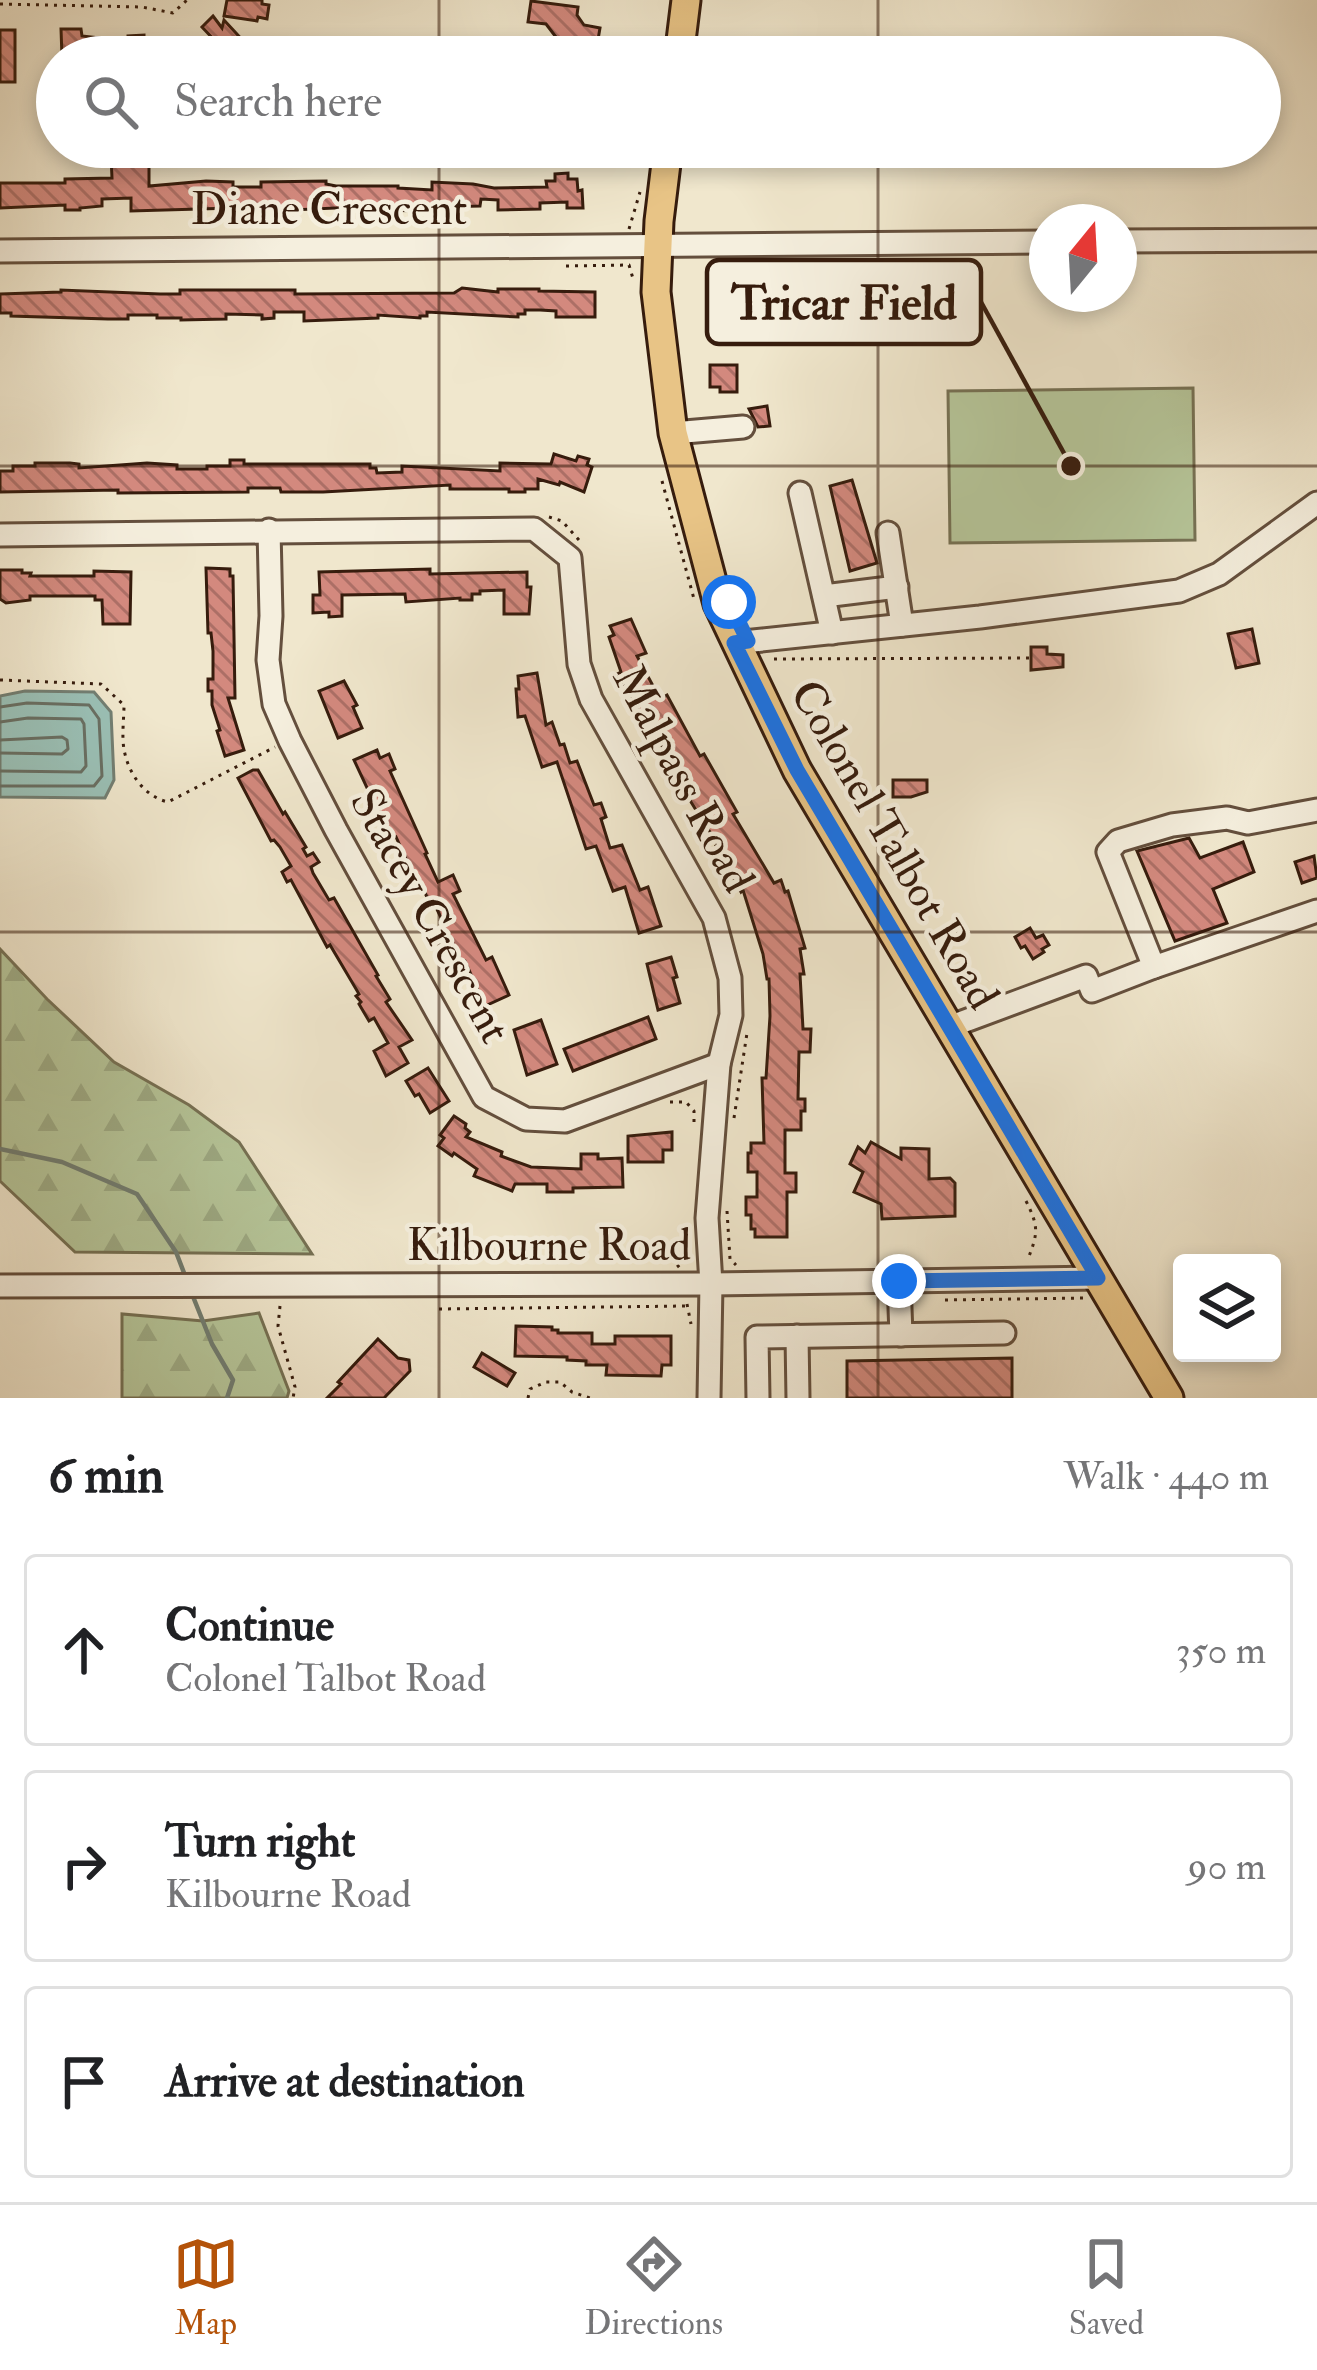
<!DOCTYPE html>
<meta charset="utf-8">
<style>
body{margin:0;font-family:"IM FELL Double Pica",serif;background:#f2f2f2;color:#202124}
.controls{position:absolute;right:36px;bottom:36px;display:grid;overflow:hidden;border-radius:12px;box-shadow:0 6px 18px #0003}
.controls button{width:108px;height:108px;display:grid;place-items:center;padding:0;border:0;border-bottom:3px solid #e0e0e0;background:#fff;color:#202124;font:60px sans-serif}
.compass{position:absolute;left:1029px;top:204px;width:108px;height:108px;border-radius:50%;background:#fff;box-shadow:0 6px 18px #0003;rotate:18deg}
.stop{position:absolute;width:36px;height:36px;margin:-27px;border:9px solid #1a73e8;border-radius:50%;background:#fff}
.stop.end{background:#1a73e8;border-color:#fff;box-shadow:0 3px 12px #0008}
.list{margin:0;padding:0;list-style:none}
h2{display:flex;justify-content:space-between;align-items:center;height:156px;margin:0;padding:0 48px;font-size:51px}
h2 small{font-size:39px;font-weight:400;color:#757577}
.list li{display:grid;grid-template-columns:78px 1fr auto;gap:36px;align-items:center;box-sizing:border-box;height:192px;margin:0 24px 24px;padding:0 24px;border:3px solid #e0e0e0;border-radius:12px}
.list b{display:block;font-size:45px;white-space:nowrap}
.list p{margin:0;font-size:39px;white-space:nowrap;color:#757577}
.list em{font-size:39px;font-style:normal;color:#757577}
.icon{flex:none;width:66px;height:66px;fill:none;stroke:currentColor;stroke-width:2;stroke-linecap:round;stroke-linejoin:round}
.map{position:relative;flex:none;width:1317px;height:1398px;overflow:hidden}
.search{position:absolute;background:#fff;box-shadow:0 6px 18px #0003;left:36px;right:36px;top:36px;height:132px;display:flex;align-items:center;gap:30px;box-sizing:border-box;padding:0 42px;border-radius:66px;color:#757577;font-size:45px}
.sheet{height:804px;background:#fff}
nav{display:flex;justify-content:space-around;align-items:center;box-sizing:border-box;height:168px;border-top:3px solid #e0e0e0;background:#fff;font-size:33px;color:#757577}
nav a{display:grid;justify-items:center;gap:6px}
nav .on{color:#b45309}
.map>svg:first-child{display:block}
.forest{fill:url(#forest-firs);stroke:#767154;stroke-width:3}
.garden{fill:#b6c69a;stroke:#767154;stroke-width:3}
.water{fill:#9ac0b6;stroke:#727e72;stroke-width:3}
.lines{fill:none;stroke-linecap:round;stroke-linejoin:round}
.shore{stroke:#686e62;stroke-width:3}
.stream{stroke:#727e72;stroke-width:4.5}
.building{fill:url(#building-back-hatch);stroke:#361c0d;stroke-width:3}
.minor-casing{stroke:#644f3d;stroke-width:27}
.major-casing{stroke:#361c0d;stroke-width:33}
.path{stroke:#361c0d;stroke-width:3;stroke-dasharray:3 6;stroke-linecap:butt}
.minor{stroke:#f5efde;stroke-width:21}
.major{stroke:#e8c486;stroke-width:27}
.route{stroke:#1a73e8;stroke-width:15}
.grid{fill:none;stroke:#361c0d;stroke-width:3;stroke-opacity:0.55}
.labels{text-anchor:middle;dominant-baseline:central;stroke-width:9;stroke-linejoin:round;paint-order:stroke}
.street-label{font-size:45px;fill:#361c0d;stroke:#f5efde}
.leader{fill:none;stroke:#361c0d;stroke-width:4.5}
.callout-dot{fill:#361c0d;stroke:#f5efde;stroke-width:4.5}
.callout{fill:#f5efde;stroke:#361c0d;stroke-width:4.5}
.callout-label{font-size:48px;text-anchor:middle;font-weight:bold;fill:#361c0d}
</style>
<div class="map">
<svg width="1317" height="1398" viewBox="0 0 1317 1398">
<defs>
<pattern id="forest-firs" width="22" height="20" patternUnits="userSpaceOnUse" patternTransform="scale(3)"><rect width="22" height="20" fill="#b6c69a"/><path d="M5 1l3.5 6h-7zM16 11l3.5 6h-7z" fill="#9daa84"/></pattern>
<pattern id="building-back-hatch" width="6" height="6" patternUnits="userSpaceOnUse" patternTransform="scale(3)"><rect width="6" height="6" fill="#d3897e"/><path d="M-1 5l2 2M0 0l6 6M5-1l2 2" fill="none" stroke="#ac6f66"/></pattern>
</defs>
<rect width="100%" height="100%" fill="#f0e7cd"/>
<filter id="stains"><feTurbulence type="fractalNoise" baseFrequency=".00167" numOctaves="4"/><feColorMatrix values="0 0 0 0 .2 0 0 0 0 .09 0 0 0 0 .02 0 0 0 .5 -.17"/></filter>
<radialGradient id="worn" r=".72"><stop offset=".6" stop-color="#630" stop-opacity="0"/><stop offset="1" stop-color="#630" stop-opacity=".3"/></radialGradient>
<g class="forest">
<path d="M0,949L47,999L114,1062L189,1105L239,1142L312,1254L75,1252L0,1181Z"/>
<path d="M259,1313L289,1391L287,1398H122V1314L203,1321Z"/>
</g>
<path class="garden" d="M1193,388L1195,540L950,543L948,391Z"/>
<path class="water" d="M25,691L94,692L111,712L114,780L105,798L0,797V696Z"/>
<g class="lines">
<g class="shore">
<path d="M0,707L27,703L89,705L99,719L102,776L94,786H0"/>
<path d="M0,722L28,718L81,719L84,724L86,766L81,772L0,771"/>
<path d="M0,740L62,737L67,740L68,749L62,754L0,753"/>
</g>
<g class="stream">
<path d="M0,1149L62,1162L137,1194L176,1252L186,1278"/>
<path d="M192,1294L212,1344L233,1380L227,1398"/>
</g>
</g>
<g class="building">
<path d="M227,0H262V4L269,5L267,19L258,17L257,21L224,16Z"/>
<path d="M531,1L578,7L577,15L584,25L600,28L595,57H556L559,41L546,24L528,22Z"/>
<path d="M213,16L222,28L224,20L258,57H197L218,44L202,27Z"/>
<path d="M61,29H81L82,36L101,38V46L128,45V36L144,35V40H173V57H62Z"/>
<rect x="0" y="30" width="15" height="52"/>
<path d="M111,156L122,166L149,165V186L206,181L233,182V187H261V182L326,181V184L336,186H398V188L432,190V182L473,184L494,188L547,187L546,181H555V174L568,173V179H577L578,191L582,190L583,208H567V202L540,203V209L498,210V200L481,199L480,206L434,207V211L357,210V207L270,211V207H261V205H233V208L131,211V198L102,199V206L80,208V210H65V205L0,208V183H65V179L112,178Z"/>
<path d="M462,288L498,292V289H539V291L595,292V317H556V311L540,310H525V314H518V317L427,312V316H420V318L378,315V318L304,321V312H274V318L262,319V315L226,314V319L181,320V318H157V315H128V319H108L11,316V313H0V294L61,292V290L160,294H180V290H295V294L454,293Z"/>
<path d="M710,365H737V392H720V387H710Z"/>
<path d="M767,406L770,426L758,427L749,409Z"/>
<path d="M554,454L576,461L578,456L589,459L587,465L592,467L584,492L560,482L559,485L538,479V489H525V492H509V489H450V485L323,492H281L280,488H248V492L118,493V490L0,492V471H13V466H35V463H70L79,464V468L147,463L177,465V469H207V466H230V460H244V464H370V468H376L377,473L402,472V466L500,471V463L551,464Z"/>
<path d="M852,480L877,563L850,571L830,486Z"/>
<path d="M206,568L230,569V576H233L235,698H228L244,750L225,756L217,731L220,730L212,705V691H208V679H213V651L211,633H208Z"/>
<path d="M430,569V574L527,572V587H531L529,614H504V590L480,591V594H472V600H460V598L406,602L405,594L342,595V616L329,617V612L313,613V595H320L319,572Z"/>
<path d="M0,570H22V573H31L30,576H94V571L131,572L130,624H103L102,600H95V596H30V600L6,603L0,599Z"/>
<path d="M631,619L646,653L637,656L660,699L667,695L700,756L704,754L737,812L733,814L774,883L781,880L785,892L788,891L805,948L800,949L804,974H800L803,1029H811L810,1052H799L798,1099H805V1111H801V1130H785V1173H796V1192H787V1237H755V1229H751V1215H746V1197H757V1172H748V1153H751V1143H764L762,1078H766L770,1016L769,979H767L763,954L743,890L741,892L716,846L718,845L691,802L649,721L646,723L617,674L621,672L609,637L614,635L610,626Z"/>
<path d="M1252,629L1259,663L1236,668L1228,634Z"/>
<path d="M1031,647H1047V654L1063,655V667L1031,670Z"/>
<path d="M537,673L546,725L552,722L560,745L564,744L570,763L577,761L594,805L601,803L606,817L601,819L610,848L622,845L640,890L648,887L661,926L639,933L625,887L613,891L596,846L586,849L557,762L542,767L525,716L518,717L516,689H519L518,676Z"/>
<path d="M344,681L357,705L353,707L362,728L338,738L319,691Z"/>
<path d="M377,750L380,758L389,754L395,769L390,771L427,853L425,854L438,882L453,875L460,891L453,894L486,960L492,957L509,995L485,1006L465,961L461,962L452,941L447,943L440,928L445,926L433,901L430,903L418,879L416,881L396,837L391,839L354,760Z"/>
<path d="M253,770H258L283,814L285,812L306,847L303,849L307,856L313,853L319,862L311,867L313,873L329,900L334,898L378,975L376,976L390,999L386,1002L412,1040L399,1047L408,1063L386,1076L374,1051L388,1043L374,1018L369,1021L359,1004L361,1002L356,996L359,994L330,945L327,947L291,880L287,882L282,872L291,866L280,847L274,840L271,841L238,778Z"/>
<path d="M893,780H927V792L911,797H893Z"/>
<path d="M1189,838L1200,858L1243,842L1254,872L1213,889L1227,923L1175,941L1137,851Z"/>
<path d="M1314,856L1317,878L1302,883L1295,862Z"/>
<path d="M1030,928L1036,938L1043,935L1049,945L1042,949L1044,952L1033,959L1025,946L1021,948L1015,937Z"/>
<path d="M671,957L677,977L673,978L680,1003L658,1010L647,964Z"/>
<path d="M648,1017L656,1039L573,1071L564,1049Z"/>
<path d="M541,1020L557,1064L527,1075L514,1030Z"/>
<path d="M428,1068L449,1101L430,1113L419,1094L415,1096L406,1081Z"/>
<path d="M454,1116L466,1124L465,1128L470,1132L466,1137L502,1152L501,1156L531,1167L581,1169V1154H598V1159L622,1158L623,1187L573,1188V1192H547V1184H515L512,1191L474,1176L477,1169L454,1153L452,1156L438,1146L444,1138L440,1135Z"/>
<path d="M672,1132V1150H663V1162H628V1136Z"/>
<path d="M871,1142L901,1159V1148L929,1149V1179L950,1178L955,1183V1216L882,1219L881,1204L854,1192L863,1172L850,1164L858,1147L865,1153Z"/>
<path d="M516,1326L552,1327V1330H558V1333H592V1344H615V1336H671V1365H662L661,1376L606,1375L607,1365H586V1361L567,1360V1357L515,1356Z"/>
<path d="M378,1339L398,1358L409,1360L410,1371L384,1398H327L341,1384L338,1382Z"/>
<path d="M482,1353L515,1373L507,1386L474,1367Z"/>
<path d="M1012,1358V1398H847V1361Z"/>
</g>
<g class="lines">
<defs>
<g id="minor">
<path d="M1119,241L1317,240"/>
<path d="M0,251L1047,242"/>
<path d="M673,433L743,427"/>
<path d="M800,493L832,633"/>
<path d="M269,530L271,616L268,660L274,704L290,741L336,830L484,1097L526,1119L565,1121L719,1064"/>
<path d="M888,533L902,625"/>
<path d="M0,535L534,529L570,558L579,664L591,699L714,918L730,978L731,1015L719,1064L707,1218L711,1284L709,1398"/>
<path d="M824,596L897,587"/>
<path d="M734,643L980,617L1179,591L1219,574L1317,503"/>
<path d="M1154,967L1317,911"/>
<path d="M949,1027L1086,976L1092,991L1154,967L1108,852L1118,841L1172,825L1227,818L1248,823L1317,810"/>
<path d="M899,1281L901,1335"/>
<path d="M0,1286L711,1284L1098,1278"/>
<path d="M797,1336L798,1398"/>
<path d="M758,1398L757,1337L1004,1333"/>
</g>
<g id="major">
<path d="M679,57L686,0"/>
<path d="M668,147L659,221L656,292L673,433L718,604L797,770L1169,1398"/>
</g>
</defs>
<use href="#minor" class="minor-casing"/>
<use href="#major" class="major-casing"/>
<g class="path">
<path d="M0,4L142,7L173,13L187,0"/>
<path d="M629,229L640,192"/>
<path d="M566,266L629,265L634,282"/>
<path d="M662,481L694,599"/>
<path d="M549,517L562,521L579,540"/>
<path d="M774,659L1031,658"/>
<path d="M0,680L101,684L124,705C124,720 121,739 125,754C130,776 146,797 168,802L275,747"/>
<path d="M670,1102H686L694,1111V1128"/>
<path d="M734,1118L747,1033"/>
<path d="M1026,1201C1039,1227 1038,1233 1028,1259"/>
<path d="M727,1211L730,1259L736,1265"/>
<path d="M677,1267L687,1259L689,1245"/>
<path d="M945,1300L1085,1298"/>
<path d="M687,1304L691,1324"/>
<path d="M280,1306L278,1326L295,1387L293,1398"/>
<path d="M439,1309L686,1306"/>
<path d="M528,1398L530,1389L546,1382H560L572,1392L590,1398"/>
</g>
<use href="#minor" class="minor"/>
<use href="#major" class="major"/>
</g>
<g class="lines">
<path class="route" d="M729,602L748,641L734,643L797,770L1098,1278L899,1281"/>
</g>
<path class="grid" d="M439,0V57M878,0V57M439,147V1398M878,147V1398M0,466H1317M0,932H1317"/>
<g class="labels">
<g class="street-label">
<text x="329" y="210">Diane Crescent</text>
<text transform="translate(683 779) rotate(62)">Malpass Road</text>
<text transform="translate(894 845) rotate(60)">Colonel Talbot Road</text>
<text transform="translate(430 916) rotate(61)">Stacey Crescent</text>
<text x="549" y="1246">Kilbourne Road</text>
</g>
</g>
<path class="leader" d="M1071 466L981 302"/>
<circle class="callout-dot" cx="1071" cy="466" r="12"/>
<rect class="callout" x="707" y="260" width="274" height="84" rx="12"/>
<g class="callout-label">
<text x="844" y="319">Tricar Field</text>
</g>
<rect width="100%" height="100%" filter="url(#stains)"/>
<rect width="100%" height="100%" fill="url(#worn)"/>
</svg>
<div class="controls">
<button><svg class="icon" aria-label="layers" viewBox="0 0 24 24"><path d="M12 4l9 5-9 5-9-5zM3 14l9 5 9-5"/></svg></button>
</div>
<svg class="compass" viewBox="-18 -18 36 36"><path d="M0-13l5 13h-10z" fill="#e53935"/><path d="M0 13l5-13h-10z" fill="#757577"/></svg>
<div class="stop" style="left:729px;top:602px"></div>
<div class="stop end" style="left:899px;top:1281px"></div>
<div class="search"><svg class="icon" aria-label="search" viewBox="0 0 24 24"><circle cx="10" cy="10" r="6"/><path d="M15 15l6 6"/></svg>Search here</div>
</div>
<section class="sheet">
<h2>6 min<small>Walk · 440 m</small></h2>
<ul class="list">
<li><svg class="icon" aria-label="ahead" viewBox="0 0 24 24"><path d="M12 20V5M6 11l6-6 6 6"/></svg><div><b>Continue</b><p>Colonel Talbot Road</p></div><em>350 m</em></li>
<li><svg class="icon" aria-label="right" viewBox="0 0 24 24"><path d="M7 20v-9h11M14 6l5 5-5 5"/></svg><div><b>Turn right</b><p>Kilbourne Road</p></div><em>90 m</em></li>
<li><svg class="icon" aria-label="arrive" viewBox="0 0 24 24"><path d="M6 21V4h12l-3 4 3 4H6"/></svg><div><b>Arrive at destination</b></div></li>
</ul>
</section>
<nav>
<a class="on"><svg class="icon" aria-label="map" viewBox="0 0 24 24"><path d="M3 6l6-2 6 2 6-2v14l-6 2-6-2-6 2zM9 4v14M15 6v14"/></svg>Map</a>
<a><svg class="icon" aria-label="directions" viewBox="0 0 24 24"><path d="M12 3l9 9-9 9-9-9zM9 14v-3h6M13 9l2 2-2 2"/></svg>Directions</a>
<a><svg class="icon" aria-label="saved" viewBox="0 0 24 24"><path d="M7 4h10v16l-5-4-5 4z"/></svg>Saved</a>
</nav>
